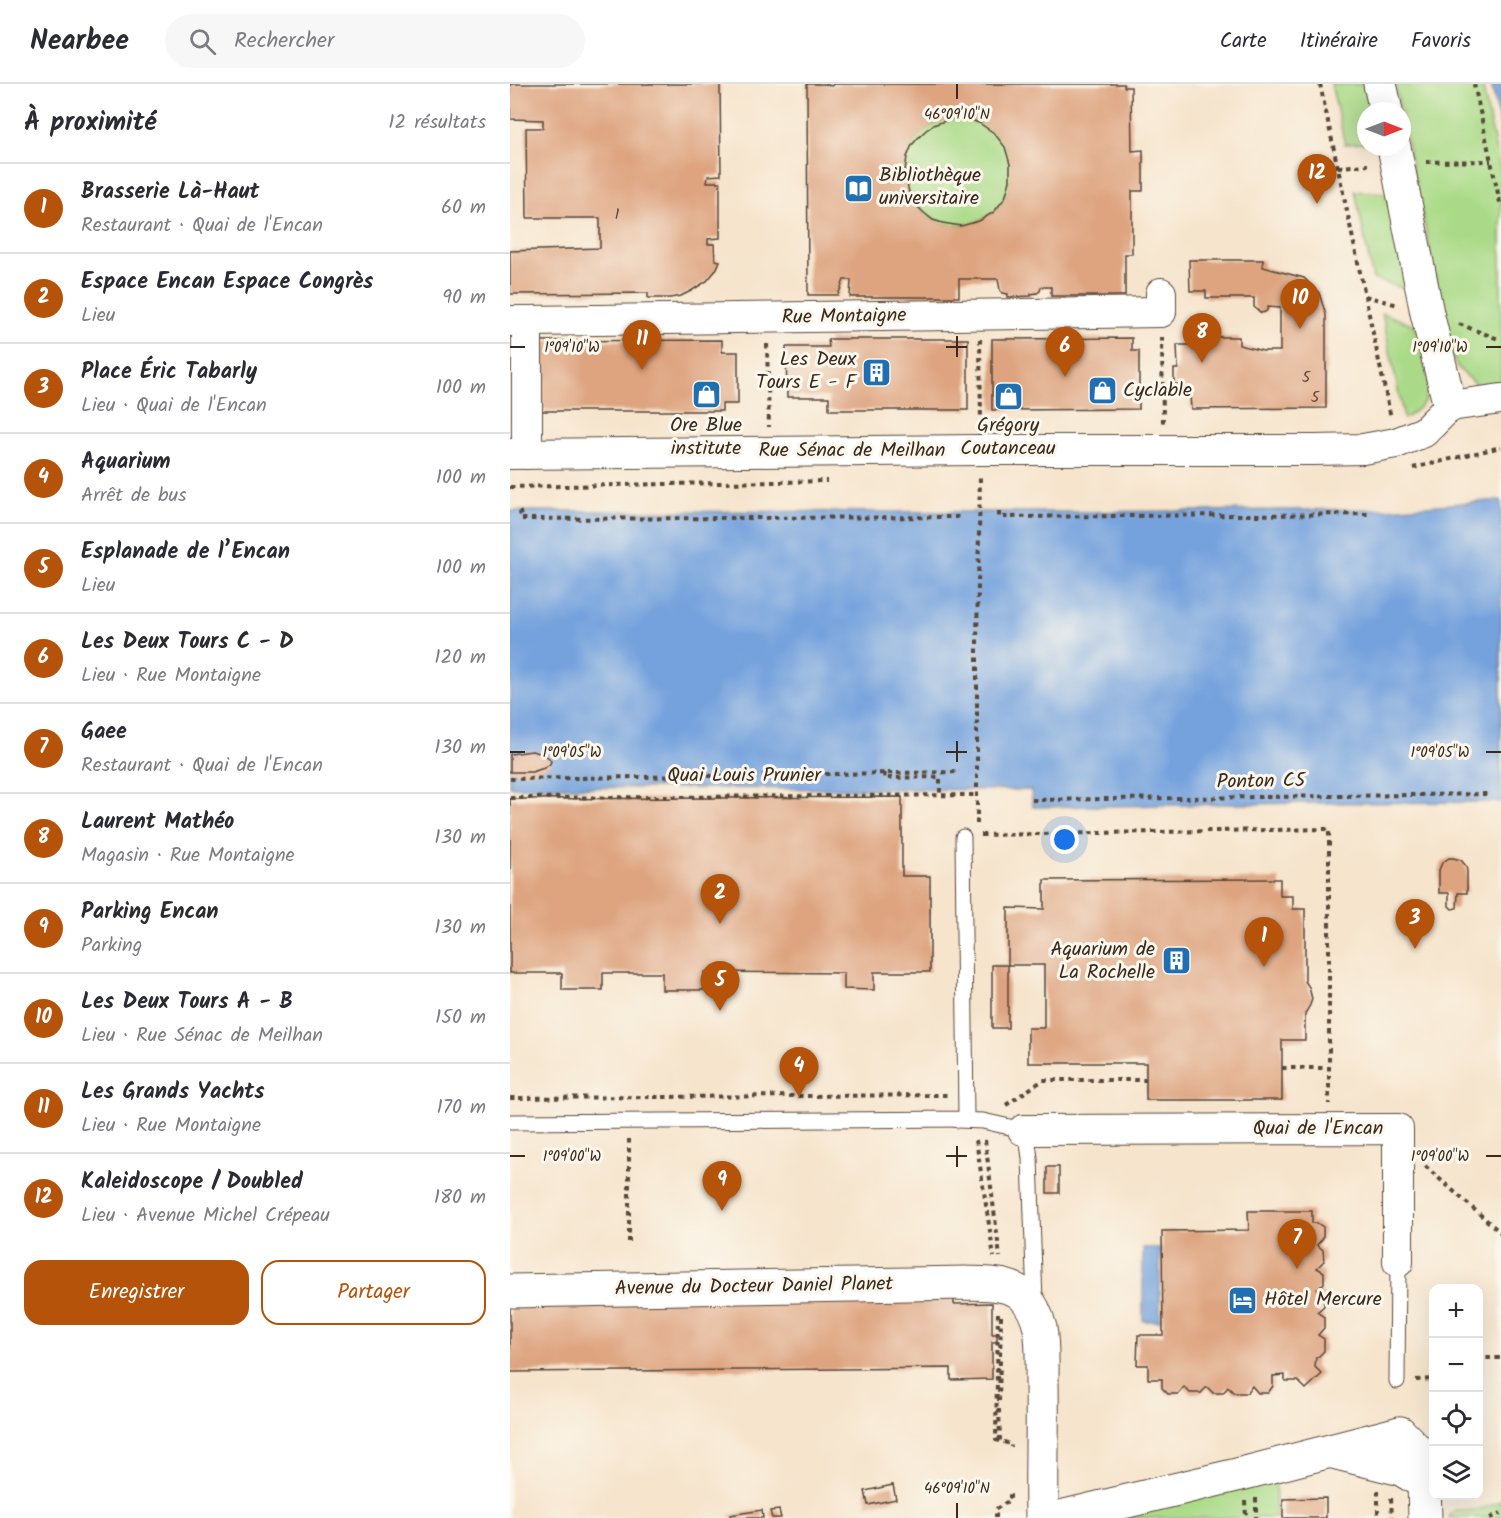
<!DOCTYPE html>
<html lang="fr">
<meta charset="utf-8">
<style>
body{margin:0;font-family:Kalam,sans-serif;background:#f7f7f7;color:#2b2b33}
.controls{position:absolute;right:18px;bottom:18px;display:grid;overflow:hidden;border-radius:12px;box-shadow:0 6px 24px #0002}
.controls button{width:54px;height:54px;display:grid;place-items:center;padding:0;border:0;border-bottom:2px solid #e1e1e2;background:#fff;color:#2b2b33;font:30px sans-serif}
.compass{position:absolute;left:847px;top:18px;width:54px;height:54px;border-radius:50%;background:#fff;box-shadow:0 6px 24px #0002;rotate:90deg}
.you{position:absolute;left:555px;top:756px;width:21px;height:21px;margin:-15px;border:4px solid #fff;border-radius:50%;background:#1a73e8;box-shadow:0 0 0 9px #1a73e833}
.badge{display:grid;place-items:center;width:39px;height:39px;border-radius:50%;background:#b45309;color:#fff;font-size:20px;font-weight:700}
.pin{position:absolute;translate:-50% -50px;filter:drop-shadow(0 2px 3px #0008)}
.pin::after{content:'';position:absolute;top:32px;width:21px;height:18px;background:inherit;clip-path:polygon(0 0,100% 0,50% 100%)}
.list{margin:0;padding:0;list-style:none}
h2{display:flex;justify-content:space-between;align-items:center;height:78px;margin:0;padding:0 24px;font-size:26px}
h2 small{font-size:20px;font-weight:400;color:#7c7c81}
.list li{display:grid;grid-template-columns:39px 1fr auto;gap:18px;align-items:center;box-sizing:border-box;height:90px;padding:0 24px;border-top:2px solid #e1e1e2}
.list b{display:block;font-size:22px;white-space:nowrap}
.list p{margin:0;font-size:20px;white-space:nowrap;color:#7c7c81}
.list em{font-size:20px;font-style:normal;color:#7c7c81}
.actions{display:flex;gap:12px;padding:18px 24px}
.actions a{flex:1;padding:14px 0;border:2px solid #b45309;border-radius:18px;text-align:center;font-size:21px;color:#b45309}
.actions .main{background:#b45309;color:#fff}
.icon{flex:none;width:33px;height:33px;fill:none;stroke:currentColor;stroke-width:2;stroke-linecap:round;stroke-linejoin:round}
.map{position:relative;flex:none;width:991px;height:1434px;overflow:hidden}
header{display:flex;align-items:center;gap:36px;box-sizing:border-box;height:84px;padding:0 30px;background:#fff;border-bottom:2px solid #e1e1e2}
header strong{font-size:28px}
nav{display:flex;gap:33px;margin-inline-start:auto;font-size:21px}
.search{width:420px;height:54px;background:#f7f7f7;display:flex;align-items:center;gap:15px;box-sizing:border-box;padding:0 21px;border-radius:33px;color:#7c7c81;font-size:22px}
main{display:flex}
aside{flex:1;background:#fff}
.map>svg:first-child{display:block}
.green{fill:#aada87;stroke:#728252;stroke-width:1.5}
.water{fill:#74a2dd;stroke:#58667e;stroke-width:1.5}
.building{fill:#dea480;fill-rule:evenodd}
.lines{fill:none;stroke-linecap:round;stroke-linejoin:round}
.lane-casing{stroke:#574638;stroke-width:17}
.street-casing{stroke:#574638;stroke-width:32}
.secondary-casing{stroke:#574638;stroke-width:35}
.path{stroke:#574638;stroke-width:4;stroke-dasharray:4.5 4.5;stroke-linecap:butt}
.lane{stroke:#fff;stroke-width:15}
.street{stroke:#fff;stroke-width:30}
.secondary{stroke:#fff;stroke-width:33}
.ticks{fill:none;stroke:#3b2a1e;stroke-width:2}
.labels{text-anchor:middle;dominant-baseline:central;stroke-width:6;stroke-linejoin:round;paint-order:stroke}
.number-label{font-size:16px;fill:#644836}
.poi-label{font-size:20px;fill:#3b2a1e;stroke:#fbf7ec;text-anchor:start}
.street-label{font-size:20px;fill:#3b2a1e;stroke:#fbf7ec}
.ticks-label{font-size:15px;text-anchor:middle;fill:#3b2a1e;stroke:#fbf7ec;stroke-width:6;stroke-linejoin:round;paint-order:stroke}
</style>
<header>
<strong>Nearbee</strong>
<div class="search"><svg class="icon" aria-label="search" viewBox="0 0 24 24"><circle cx="10" cy="10" r="6"/><path d="M15 15l6 6"/></svg>Rechercher</div>
<nav><a>Carte</a><a>Itinéraire</a><a>Favoris</a></nav>
</header>
<main>
<aside>
<h2>À proximité<small>12 résultats</small></h2>
<ul class="list">
<li><span class="badge">1</span><div><b>Brasserie Là-Haut</b><p>Restaurant · Quai de l'Encan</p></div><em>60 m</em></li>
<li><span class="badge">2</span><div><b>Espace Encan Espace Congrès</b><p>Lieu</p></div><em>90 m</em></li>
<li><span class="badge">3</span><div><b>Place Éric Tabarly</b><p>Lieu · Quai de l'Encan</p></div><em>100 m</em></li>
<li><span class="badge">4</span><div><b>Aquarium</b><p>Arrêt de bus</p></div><em>100 m</em></li>
<li><span class="badge">5</span><div><b>Esplanade de l’Encan</b><p>Lieu</p></div><em>100 m</em></li>
<li><span class="badge">6</span><div><b>Les Deux Tours C - D</b><p>Lieu · Rue Montaigne</p></div><em>120 m</em></li>
<li><span class="badge">7</span><div><b>Gaee</b><p>Restaurant · Quai de l'Encan</p></div><em>130 m</em></li>
<li><span class="badge">8</span><div><b>Laurent Mathéo</b><p>Magasin · Rue Montaigne</p></div><em>130 m</em></li>
<li><span class="badge">9</span><div><b>Parking Encan</b><p>Parking</p></div><em>130 m</em></li>
<li><span class="badge">10</span><div><b>Les Deux Tours A - B</b><p>Lieu · Rue Sénac de Meilhan</p></div><em>150 m</em></li>
<li><span class="badge">11</span><div><b>Les Grands Yachts</b><p>Lieu · Rue Montaigne</p></div><em>170 m</em></li>
<li><span class="badge">12</span><div><b>Kaleidoscope / Doubled</b><p>Lieu · Avenue Michel Crépeau</p></div><em>180 m</em></li>
</ul>
<div class="actions"><a class="main">Enregistrer</a><a>Partager</a></div>
</aside>
<div class="map">
<svg width="991" height="1434" viewBox="0 0 991 1434">
<rect width="100%" height="100%" fill="#fbf7ec"/>
<filter id="ink" filterUnits="userSpaceOnUse"><feTurbulence type="fractalNoise" baseFrequency=".0167" numOctaves="2"/><feDisplacementMap in="SourceGraphic" scale="12" xChannelSelector="R" yChannelSelector="G"/><feConvolveMatrix kernelMatrix="1 2 1 2 8 2 1 2 1" color-interpolation-filters="sRGB"/></filter>
<filter id="wash" filterUnits="userSpaceOnUse"><feTurbulence type="fractalNoise" baseFrequency=".008" numOctaves="4" result="noise"/><feDisplacementMap in="SourceGraphic" scale="24" xChannelSelector="R" yChannelSelector="G"/><feGaussianBlur stdDeviation="1.35" result="paint"/><feColorMatrix in="noise" values="0 0 0 0 0 0 0 0 0 0 0 0 0 0 0 0 0 1.4 0 .05"/><feComposite in="paint" operator="in"/></filter>
<g filter="url(#wash)">
<rect width="100%" height="100%" fill="#f6e4cc"/>
<g class="green">
<path d="M821,0H854L860,27H856V59L835,60Z"/>
<path d="M885,0H972L991,91V303H968L949,285L943,275L892,35V27H890Z"/>
<circle cx="448" cy="88" r="53"/>
<path d="M845,107L877,109L899,206L863,195Z"/>
<path d="M872,229L905,241C909,258 922,296 917,312C913,322 903,329 894,335Z"/>
<path d="M765,1382L766,1434H546Z"/>
<path d="M991,1416V1434H938L945,1427C962,1427 976,1426 991,1416Z"/>
</g>
<g class="water">
<path d="M981,0H991V41Z"/>
<path d="M991,416V718L795,719L523,723L521,706L0,703V427L558,428L878,425Z"/>
<rect x="633" y="1164" width="17" height="73"/>
</g>
<g id="blocks">
<g class="building">
<path d="M0,0H210L211,91L198,92L197,98H210V154L198,155V160H204L205,176L210,177L206,186L197,197L181,207L171,212L160,214H138V209L0,210V167L90,164V134H17L16,44H33V36L0,35Z"/>
<path d="M297,0H315L322,2L323,0H614V3H621L622,67L633,66V107H622V170H615V212H541V203H531L530,207L527,209L521,210V212L498,213V210L492,209L490,206L488,195H449V213H340L341,196H334L328,211H298ZM441,35L461,36L469,39L484,49L495,63L500,80V97L495,114L484,128L469,137L451,142L433,139L423,136L413,128L406,121L399,109L395,87L397,73L402,61L408,54L415,47L423,41Z"/>
<path d="M679,176H753V183L794,194L809,209L816,231V324L681,325L680,312H668V300H664V285H668L667,261H681L680,253H729V261L753,267H770V224L758,223L757,226L755,228L751,229L744,223V214H696V207H680Z"/>
<path d="M622,254V267H629V325L482,326V255Z"/>
<path d="M318,255H458V326H319V313H277L276,263H319Z"/>
<path d="M212,256V268H228V320H212V327H28L27,257Z"/>
<path d="M22,667L33,670L39,674L41,677L40,680L34,684L22,688H0V670Z"/>
<path d="M392,713V792H420V888H364V906L334,905V889L194,888V906H152V889H93V906H52V889H0V715Z"/>
<path d="M939,774H943L951,776L956,782L957,787V809H948L947,824L942,825L939,822V809H929V786L932,779Z"/>
<path d="M770,795V812H783V825H795V897L799,903L802,915L800,921L795,930V956H772V1016H636V979H518V944H534V881H498V824L534,825V796Z"/>
<rect x="482" y="881" width="16" height="63"/>
<rect x="537" y="1083" width="12" height="26"/>
<path d="M738,1127H802V1139H807L813,1143V1154L807,1161L813,1166L814,1177L807,1184L814,1188V1199L807,1206L814,1211V1222L807,1228L814,1233V1244L808,1251L814,1255V1267L808,1273H806L805,1283L812,1290L796,1305L788,1297H775V1291L763,1292V1302L758,1309H748L742,1302L737,1309H724L718,1303L713,1309H703L697,1303L691,1309H680L674,1303L668,1310H658L652,1304V1295H638V1281H627L628,1251H653L652,1147L739,1146Z"/>
<path d="M444,1209V1220L482,1219V1250H487V1258H482V1295L441,1296V1284L0,1288V1212Z"/>
<path d="M383,1401L386,1415L358,1421L355,1407Z"/>
<path d="M816,1414V1434H773V1415Z"/>
<path d="M252,1426L253,1434H220V1431Z"/>
<path d="M269,1426L271,1434H262L260,1427Z"/>
</g>
</g>
</g>
<g filter="url(#ink)">
<use href="#blocks" fill-opacity="0" stroke="#574638" stroke-width="1.5"/>
<g class="lines">
<defs>
<g id="lane">
<path d="M447,1036L473,1037L513,1046L518,1060L520,1074L525,1218"/>
<path d="M0,1038L456,1035L453,753"/>
<path d="M887,1297L888,1178"/>
</g>
<g id="street">
<path d="M0,237H17V370"/>
<path d="M17,237L651,228V209"/>
<path d="M0,370L471,366H805L853,365L886,359L914,348L940,322L991,315"/>
<path d="M513,1046L888,1045V1178"/>
</g>
<g id="secondary">
<path d="M870,0L876,27"/>
<path d="M884,63L917,229L940,322"/>
<path d="M0,1207L455,1199C473,1200 498,1198 513,1211C521,1219 527,1232 530,1244C533,1262 532,1281 532,1299C533,1344 531,1389 532,1434"/>
<path d="M890,1349L908,1367L914,1399L915,1434"/>
<path d="M823,1368L891,1385L914,1399"/>
<path d="M546,1434L735,1389L890,1349"/>
</g>
</defs>
<use href="#lane" class="lane-casing"/>
<use href="#street" class="street-casing"/>
<use href="#secondary" class="secondary-casing"/>
<g class="path">
<path d="M810,0L881,334"/>
<path d="M964,0L991,123"/>
<path d="M916,78L981,77"/>
<path d="M828,83L858,81"/>
<path d="M855,212L888,221"/>
<path d="M949,240L991,256"/>
<path d="M652,253L653,339"/>
<path d="M470,255L471,341"/>
<path d="M257,260L259,343"/>
<path d="M903,384L991,363"/>
<path d="M0,403L317,397"/>
<path d="M10,427L11,435L450,433"/>
<path d="M489,428V433L860,430"/>
<path d="M375,689L374,694L430,693V712"/>
<path d="M0,695L450,688"/>
<path d="M0,714L468,711"/>
<path d="M522,716L981,710"/>
<path d="M467,740V556L470,393"/>
<path d="M471,751L819,745V1020"/>
<path d="M772,984H818"/>
<path d="M0,1014L438,1011"/>
<path d="M496,1021L533,996H636"/>
<path d="M119,1055V1158"/>
<path d="M466,1056L484,1173"/>
<path d="M475,1056L490,1173"/>
<path d="M915,1082L991,1149"/>
<path d="M488,1229L486,1356L501,1360V1363"/>
<path d="M968,1277L975,1274H991"/>
<path d="M906,1296L924,1295"/>
<path d="M489,1317L491,1232"/>
<path d="M489,1325L490,1357"/>
<path d="M868,1407V1434"/>
<path d="M746,1414V1434"/>
<path d="M881,1414L882,1434"/>
<path d="M735,1417L736,1434"/>
<path d="M486,1434V1425L500,1416V1406"/>
<path d="M980,1434L991,1429"/>
</g>
<use href="#lane" class="lane"/>
<use href="#street" class="street"/>
<use href="#secondary" class="secondary"/>
</g>
</g>
<path class="ticks" d="M447,0V15M447,252V273M0,263H15M436,263H457M976,263H991M447,657V678M0,668H15M436,668H457M976,668H991M447,1062V1083M0,1072H15M436,1072H457M976,1072H991M447,1419V1434"/>
<defs>
<symbol id="library-square" viewBox="-11 -11 22 22"><rect x="-9" y="-9" width="18" height="18" rx="4" fill="#1f6fb2" stroke="#fbf7ec"/><path d="M-6-4Q-3-5.5-.7-3.5V5Q-3 3-6 4ZM6-4Q3-5.5 .7-3.5V5Q3 3 6 4Z" fill="#fff"/></symbol>
<symbol id="building-square" viewBox="-11 -11 22 22"><rect x="-9" y="-9" width="18" height="18" rx="4" fill="#1f6fb2" stroke="#fbf7ec"/><path d="M-4-6H4V6H1V3H-1V6H-4ZM-2.5-4.3h1.7v1.8h-1.7ZM.8-4.3h1.7v1.8H.8ZM-2.5-1h1.7V.8h-1.7ZM.8-1h1.7V.8H.8Z" fill="#fff"/></symbol>
<symbol id="shop-square" viewBox="-11 -11 22 22"><rect x="-9" y="-9" width="18" height="18" rx="4" fill="#1f6fb2" stroke="#fbf7ec"/><path d="M-5-2.5h2.3a2.7 3.5 0 0 1 5.4 0H5L5.5 6h-11ZM-1.5-2.5h3a1.5 2.3 0 0 0-3 0Z" fill="#fff"/></symbol>
<symbol id="hotel-square" viewBox="-11 -11 22 22"><rect x="-9" y="-9" width="18" height="18" rx="4" fill="#1f6fb2" stroke="#fbf7ec"/><path d="M-6-4.5h1.5V1H6V5H4.5V3h-9V5H-6ZM-4 0a1.8 1.8 0 1 1 3.6 0ZM.5 0V-2.5h3Q6-2.5 6 0Z" fill="#fff"/></symbol>
</defs>
<g fill-rule="evenodd">
<use href="#library-square" x="332" y="88" width="33" height="33"/>
<use href="#building-square" x="350" y="272" width="33" height="33"/>
<use href="#shop-square" x="576" y="290" width="33" height="33"/>
<use href="#shop-square" x="180" y="294" width="33" height="33"/>
<use href="#shop-square" x="482" y="296" width="33" height="33"/>
<use href="#building-square" x="650" y="860" width="33" height="33"/>
<use href="#hotel-square" x="716" y="1200" width="33" height="33"/>
</g>
<g class="labels">
<g class="number-label">
<text x="107" y="130">1</text>
<text x="796" y="293">5</text>
<text x="805" y="313">5</text>
</g>
<g class="poi-label">
<text x="369" y="92">Bibliothèque<tspan x="369" dy="23">universitaire</tspan></text>
<text x="346" y="276" text-anchor="end">Les Deux<tspan x="346" dy="23">Tours E - F</tspan></text>
<text x="613" y="307">Cyclable</text>
<text x="196" y="342" text-anchor="middle">Ore Blue<tspan x="196" dy="23">institute</tspan></text>
<text x="498" y="342" text-anchor="middle">Grégory<tspan x="498" dy="23">Coutanceau</tspan></text>
<text x="645" y="866" text-anchor="end">Aquarium de<tspan x="645" dy="23">La Rochelle</tspan></text>
<text x="754" y="1216">Hôtel Mercure</text>
</g>
<g class="street-label">
<text transform="translate(334 233) rotate(-1)">Rue Montaigne</text>
<text x="342" y="367">Rue Sénac de Meilhan</text>
<text x="234" y="692">Quai Louis Prunier</text>
<text transform="translate(751 698) rotate(-1)">Ponton C5</text>
<text x="808" y="1045">Quai de l'Encan</text>
<text transform="translate(244 1203) rotate(-1)">Avenue du Docteur Daniel Planet</text>
</g>
</g>
<g class="ticks-label">
<text x="447" y="35">46°09'10"N</text>
<text x="930" y="268">1°09'10"W</text>
<text x="62" y="268">1°09'10"W</text>
<text x="930" y="673">1°09'05"W</text>
<text x="62" y="673">1°09'05"W</text>
<text x="62" y="1077">1°09'00"W</text>
<text x="930" y="1077">1°09'00"W</text>
<text x="447" y="1409">46°09'10"N</text>
</g>
</svg>
<div class="controls">
<button>+</button>
<button>−</button>
<button><svg class="icon" aria-label="locate" viewBox="0 0 24 24"><circle cx="12" cy="12" r="6"/><path d="M12 2v4M12 18v4M2 12h4M18 12h4"/></svg></button>
<button><svg class="icon" aria-label="layers" viewBox="0 0 24 24"><path d="M12 4l9 5-9 5-9-5zM3 14l9 5 9-5"/></svg></button>
</div>
<svg class="compass" viewBox="-18 -18 36 36"><path d="M0-13l5 13h-10z" fill="#e53935"/><path d="M0 13l5-13h-10z" fill="#7c7c81"/></svg>
<div class="you"></div>
<div class="pin badge" style="left:754px;top:883px">1</div>
<div class="pin badge" style="left:210px;top:840px">2</div>
<div class="pin badge" style="left:905px;top:865px">3</div>
<div class="pin badge" style="left:289px;top:1013px">4</div>
<div class="pin badge" style="left:210px;top:927px">5</div>
<div class="pin badge" style="left:555px;top:293px">6</div>
<div class="pin badge" style="left:787px;top:1185px">7</div>
<div class="pin badge" style="left:692px;top:279px">8</div>
<div class="pin badge" style="left:212px;top:1127px">9</div>
<div class="pin badge" style="left:790px;top:245px">10</div>
<div class="pin badge" style="left:132px;top:286px">11</div>
<div class="pin badge" style="left:807px;top:120px">12</div>
</div>
</main>
